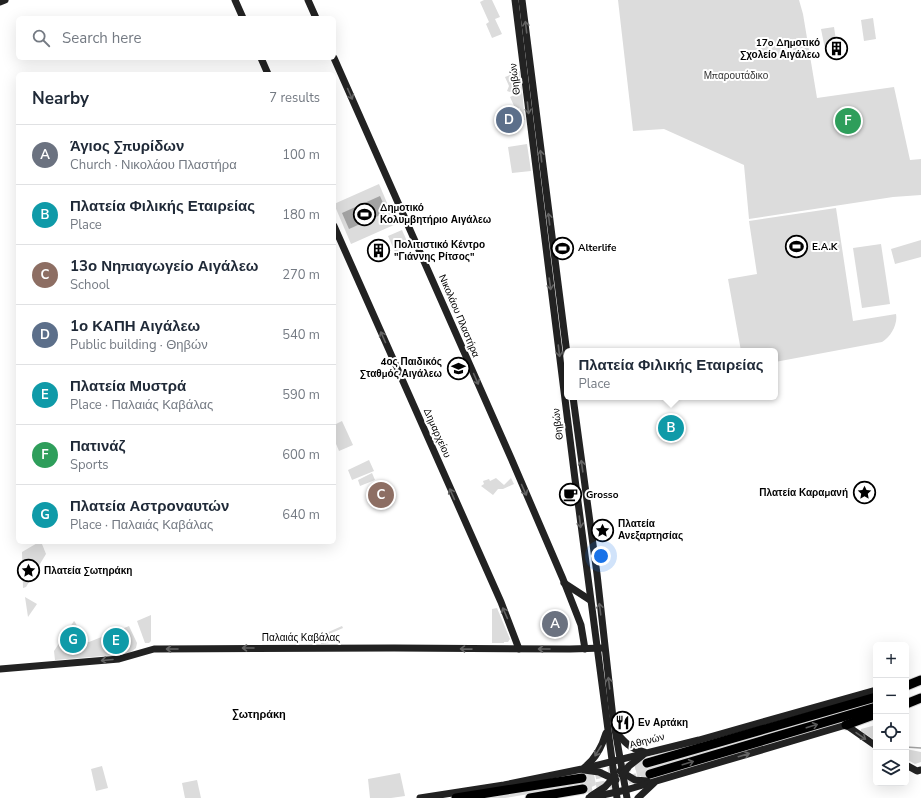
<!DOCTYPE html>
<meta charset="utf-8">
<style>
body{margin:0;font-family:"Nunito Sans",sans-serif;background:#f2f2f3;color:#1f2937}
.controls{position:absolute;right:12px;bottom:12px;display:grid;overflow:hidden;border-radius:6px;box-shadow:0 4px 16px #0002}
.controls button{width:36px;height:36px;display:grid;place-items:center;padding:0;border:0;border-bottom:1px solid #e0e1e3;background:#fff;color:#1f2937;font:20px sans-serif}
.you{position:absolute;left:601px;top:556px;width:14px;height:14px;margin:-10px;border:3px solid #fff;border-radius:50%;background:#1a73e8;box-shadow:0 0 0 6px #1a73e833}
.badge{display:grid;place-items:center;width:26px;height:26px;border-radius:50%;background:#0f766e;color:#fff;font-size:13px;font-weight:700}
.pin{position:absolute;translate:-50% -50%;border:2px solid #fff;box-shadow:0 1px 4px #0006}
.popup{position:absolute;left:564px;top:348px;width:214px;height:52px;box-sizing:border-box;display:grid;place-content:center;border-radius:6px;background:#fff;filter:drop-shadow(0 1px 3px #0005);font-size:13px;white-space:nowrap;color:#747a83}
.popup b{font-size:15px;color:#1f2937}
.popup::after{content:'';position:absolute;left:50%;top:100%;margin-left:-8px;border:8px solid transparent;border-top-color:#fff}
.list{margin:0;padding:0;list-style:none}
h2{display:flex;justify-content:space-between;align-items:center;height:52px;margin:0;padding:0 16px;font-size:17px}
h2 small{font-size:13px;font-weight:400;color:#747a83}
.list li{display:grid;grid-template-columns:26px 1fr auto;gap:12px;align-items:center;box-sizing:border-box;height:60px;padding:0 16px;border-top:1px solid #e0e1e3}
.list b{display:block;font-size:15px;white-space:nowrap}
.list p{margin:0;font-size:13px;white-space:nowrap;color:#747a83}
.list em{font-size:13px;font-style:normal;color:#747a83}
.icon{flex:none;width:22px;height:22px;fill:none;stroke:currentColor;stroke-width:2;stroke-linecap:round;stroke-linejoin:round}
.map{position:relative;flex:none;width:921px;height:798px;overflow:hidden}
.search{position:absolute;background:#fff;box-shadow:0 4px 16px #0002;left:16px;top:16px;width:320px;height:44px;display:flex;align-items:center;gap:10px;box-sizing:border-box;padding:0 14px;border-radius:6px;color:#747a83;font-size:15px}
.panel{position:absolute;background:#fff;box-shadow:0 4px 16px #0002;left:16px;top:72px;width:320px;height:472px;border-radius:6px}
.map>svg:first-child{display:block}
.green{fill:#dcdcdc}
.water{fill:#a3a3a3}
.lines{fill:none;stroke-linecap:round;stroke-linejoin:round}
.stream{stroke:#a3a3a3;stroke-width:1.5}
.highway-tunnel{stroke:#d9d9d9;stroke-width:9;stroke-dasharray:9 4.5;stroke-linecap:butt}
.highway-casing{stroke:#dbdbdb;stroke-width:11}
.secondary{stroke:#222;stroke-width:7}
.highway{stroke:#000;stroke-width:9}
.oneway{stroke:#646464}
.oneway2{stroke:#595959}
.labels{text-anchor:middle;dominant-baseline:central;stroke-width:4;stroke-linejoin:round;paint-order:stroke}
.poi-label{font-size:10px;font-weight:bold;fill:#000;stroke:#fff;text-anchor:start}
.park-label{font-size:10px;fill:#333;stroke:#fff}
.street-label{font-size:10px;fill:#000;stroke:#fff}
.neighbourhood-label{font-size:11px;font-weight:bold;fill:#000;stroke:#fff}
</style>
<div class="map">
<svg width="921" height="798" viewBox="0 0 921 798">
<rect width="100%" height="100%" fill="#fff"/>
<g class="green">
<path d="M484,0H492L500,17L495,19L502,34L492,38L486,24L489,22L480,2Z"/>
<path d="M618,0H799L803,14L817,98L894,87L910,160L921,159V195L893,197L749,219L744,165L664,129L633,131Z"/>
<path d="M873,18L876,39L864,41L861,20Z"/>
<path d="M834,27L837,47L825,49L821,29Z"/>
<path d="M520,71L525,120H523V127L518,115L520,108L517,109L515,108L510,97L514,95L512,91L510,92L507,91L509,86L505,77Z"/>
<path d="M527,144L531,171L512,173L508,147Z"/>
<path d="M379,184L396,224L351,244L334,204Z"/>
<path d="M836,208L853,321L896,314C898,324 891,337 882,342L775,362V351H741L728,279L757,274L749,221Z"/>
<path d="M402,230L410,248L396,254L388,236Z"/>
<path d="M921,240V257L895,264L891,249Z"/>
<path d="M881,244L890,304L862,308L853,248Z"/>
<path d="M342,421L353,445L339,451L334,439V425Z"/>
<path d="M369,460L374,471L352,480L348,470Z"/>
<path d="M372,473L375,480L360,486L358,480Z"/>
<path d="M496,478L504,485L511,478L514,484L503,489H498L493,495L481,486L484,484L483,481L489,479L490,481Z"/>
<path d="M39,542L42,544L46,554L26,587L23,588L22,552Z"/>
<path d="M25,597L37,604L28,617Z"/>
<path d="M497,608L510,639L508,642H504V643H492V609Z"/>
<path d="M151,615V641L149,643H145L137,621Z"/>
<path d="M74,621L75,622L85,642H89L129,626L137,643L136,648L128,654L55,660L54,651Z"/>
<path d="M342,626L343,628L327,635L330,643L321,644V638L308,643L306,642Z"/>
<path d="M876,699V704L649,771L648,766Z"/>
<path d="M876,725V741L861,731V729Z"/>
<path d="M906,749L921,752V762L915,764L906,759Z"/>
<path d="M645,762L649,776H637L635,765Z"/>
<path d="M102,766L108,788L96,791L91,769Z"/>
<path d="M400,773L405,796L391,798H370L368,779Z"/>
<path d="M594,774L596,785L585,790L583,775Z"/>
<path d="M197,780L201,798H185L182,783Z"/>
<path d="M582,781L583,785L505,798H477Z"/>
</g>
<path class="water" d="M380,196L387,212L349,229L342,213Z"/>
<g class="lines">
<path class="stream" d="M906,747L921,748"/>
<g class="highway-tunnel">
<path d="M582,778L647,763"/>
<path d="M628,780L650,774"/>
<path d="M583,789L612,784"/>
</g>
<defs>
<g id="highway">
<path d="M906,686L921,680"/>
<path d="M906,704L921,698"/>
<path d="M846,725L876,714"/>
<path d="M647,763L876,697"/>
<path d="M650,774L876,707"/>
<path d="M456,798L582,778"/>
<path d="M530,798L583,789"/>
</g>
</defs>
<use href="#highway" class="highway-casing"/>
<g class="secondary">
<path d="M235,0L243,18"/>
<path d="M308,0L316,18"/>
<path d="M515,0L575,479L617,798"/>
<path d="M522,0L567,354"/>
<path d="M0,2L5,0"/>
<path d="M261,58L268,74"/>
<path d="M334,58L511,458L563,579L581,625L585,649"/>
<path d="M334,226L501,602L519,649"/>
<path d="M573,397L597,574L613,718L627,798"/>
<path d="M564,583L590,600"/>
<path d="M0,669L119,659L154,649L394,648L570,649L604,648"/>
<path d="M616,732C624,742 631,749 644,752"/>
<path d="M906,765L917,771L921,770"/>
<path d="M585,767C596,758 602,747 606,733"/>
<path d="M584,770L599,772L616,780"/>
<path d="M620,771L635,780L647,781"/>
<path d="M622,775L629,766L643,755"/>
<path d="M591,796L605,787L615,776"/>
<path d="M420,798L504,785L582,769L699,740L876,690"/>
<path d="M589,798L626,790L846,725L876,746"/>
<path d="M638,798L654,783"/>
</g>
<use href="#highway" class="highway"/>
</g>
<defs><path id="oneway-shaft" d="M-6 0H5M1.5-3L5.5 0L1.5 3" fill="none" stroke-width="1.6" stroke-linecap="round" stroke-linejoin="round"/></defs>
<g class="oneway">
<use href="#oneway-shaft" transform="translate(526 27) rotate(-97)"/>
<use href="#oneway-shaft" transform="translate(350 94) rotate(66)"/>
<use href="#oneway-shaft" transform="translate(528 108) rotate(84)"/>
<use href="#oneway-shaft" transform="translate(541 156) rotate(-97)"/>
<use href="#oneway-shaft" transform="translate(549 219) rotate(-97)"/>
<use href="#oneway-shaft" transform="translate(550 284) rotate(82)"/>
<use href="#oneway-shaft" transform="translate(383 337) rotate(-114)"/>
<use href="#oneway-shaft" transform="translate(559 351) rotate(83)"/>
<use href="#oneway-shaft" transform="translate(476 379) rotate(66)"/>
<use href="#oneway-shaft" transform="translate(582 466) rotate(-98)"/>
<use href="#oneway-shaft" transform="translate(524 490) rotate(66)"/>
<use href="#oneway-shaft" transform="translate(452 494) rotate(-114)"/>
<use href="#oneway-shaft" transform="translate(580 522) rotate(83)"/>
<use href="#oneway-shaft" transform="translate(600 609) rotate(-97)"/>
<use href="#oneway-shaft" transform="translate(505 613) rotate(-114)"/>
<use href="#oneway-shaft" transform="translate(248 648) rotate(180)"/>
<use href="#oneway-shaft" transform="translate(172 649) rotate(180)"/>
<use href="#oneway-shaft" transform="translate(466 649) rotate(-179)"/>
<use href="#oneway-shaft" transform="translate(544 649) rotate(-180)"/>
<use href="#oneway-shaft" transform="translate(107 660) rotate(175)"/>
<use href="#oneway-shaft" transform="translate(609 683) rotate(-97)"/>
<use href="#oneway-shaft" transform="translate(861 736) rotate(35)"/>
<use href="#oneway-shaft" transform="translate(598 751) rotate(122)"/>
<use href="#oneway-shaft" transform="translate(744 755) rotate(-16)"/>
</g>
<g class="oneway2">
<use href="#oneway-shaft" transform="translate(812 726) rotate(-17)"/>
<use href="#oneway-shaft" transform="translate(688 763) rotate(-17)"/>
</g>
<defs>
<symbol id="building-ring" viewBox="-11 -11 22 22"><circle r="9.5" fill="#fff" stroke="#000" stroke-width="1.5"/><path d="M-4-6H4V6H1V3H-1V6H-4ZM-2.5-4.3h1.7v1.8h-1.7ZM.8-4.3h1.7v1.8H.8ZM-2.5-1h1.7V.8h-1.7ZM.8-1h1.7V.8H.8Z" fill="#000"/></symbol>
<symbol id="stadium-ring" viewBox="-11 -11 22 22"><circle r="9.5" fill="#fff" stroke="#000" stroke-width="1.5"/><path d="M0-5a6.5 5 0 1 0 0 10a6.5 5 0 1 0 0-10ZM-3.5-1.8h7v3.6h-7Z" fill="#000"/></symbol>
<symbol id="school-ring" viewBox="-11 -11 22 22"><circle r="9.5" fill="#fff" stroke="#000" stroke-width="1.5"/><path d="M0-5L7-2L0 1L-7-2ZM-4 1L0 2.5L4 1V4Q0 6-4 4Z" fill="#000"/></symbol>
<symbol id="sight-ring" viewBox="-11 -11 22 22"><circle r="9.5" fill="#fff" stroke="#000" stroke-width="1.5"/><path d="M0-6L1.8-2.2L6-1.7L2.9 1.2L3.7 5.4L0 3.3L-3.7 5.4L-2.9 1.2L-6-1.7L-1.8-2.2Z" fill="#000"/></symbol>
<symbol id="cafe-ring" viewBox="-11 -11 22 22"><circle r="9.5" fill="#fff" stroke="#000" stroke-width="1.5"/><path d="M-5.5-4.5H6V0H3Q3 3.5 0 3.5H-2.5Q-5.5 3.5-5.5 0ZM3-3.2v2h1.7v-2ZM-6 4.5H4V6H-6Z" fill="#000"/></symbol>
<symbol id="restaurant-ring" viewBox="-11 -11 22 22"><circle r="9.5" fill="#fff" stroke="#000" stroke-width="1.5"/><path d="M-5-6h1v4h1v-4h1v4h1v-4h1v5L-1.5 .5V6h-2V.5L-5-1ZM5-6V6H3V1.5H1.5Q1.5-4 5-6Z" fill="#000"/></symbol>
</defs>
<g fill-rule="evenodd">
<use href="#building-ring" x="824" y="36" width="25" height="25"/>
<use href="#stadium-ring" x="352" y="202" width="25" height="25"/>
<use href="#stadium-ring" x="784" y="234" width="25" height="25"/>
<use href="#stadium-ring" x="550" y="236" width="25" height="25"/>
<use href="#building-ring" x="366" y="238" width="25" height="25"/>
<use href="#school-ring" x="446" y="356" width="25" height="25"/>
<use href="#sight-ring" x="852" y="480" width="25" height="25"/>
<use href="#cafe-ring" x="558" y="482" width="25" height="25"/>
<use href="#sight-ring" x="590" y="518" width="25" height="25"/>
<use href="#sight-ring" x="16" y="558" width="25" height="25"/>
<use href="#restaurant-ring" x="610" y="710" width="25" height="25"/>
</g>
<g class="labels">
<g class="poi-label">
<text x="820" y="43" text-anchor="end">17o Δημοτικό<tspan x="820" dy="12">Σχολείο Αιγάλεω</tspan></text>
<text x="380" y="208">Δημοτικό<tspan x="380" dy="12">Κολυμβητήριο Αιγάλεω</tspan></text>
<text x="394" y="245">Πολιτιστικό Κέντρο<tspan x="394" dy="12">"Γιάννης Ρίτσος"</tspan></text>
<text x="812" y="247">E.A.K</text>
<text x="578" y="248">Alterlife</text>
<text x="442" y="362" text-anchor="end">4ος Παιδικός<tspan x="442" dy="12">Σταθμός Αιγάλεω</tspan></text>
<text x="848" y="493" text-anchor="end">Πλατεία Καραμανή</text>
<text x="586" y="495">Grosso</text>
<text x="618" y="524">Πλατεία<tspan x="618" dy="12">Ανεξαρτησίας</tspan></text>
<text x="44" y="571">Πλατεία Σωτηράκη</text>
<text x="638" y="723">Εν Αρτάκη</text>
</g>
<g class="park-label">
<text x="736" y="76">Μπαρουτάδικο</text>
</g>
<g class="street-label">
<text transform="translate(515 79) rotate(-97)">Θηβών</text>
<text transform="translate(459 316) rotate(67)">Νικολάου Πλαστήρα</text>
<text transform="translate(558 424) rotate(-97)">Θηβών</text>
<text transform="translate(437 433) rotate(66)">Δημαρχείου</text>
<text x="301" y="638">Παλαιάς Καβάλας</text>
<text transform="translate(647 741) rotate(-14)">Αθηνών</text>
</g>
<g class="neighbourhood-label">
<text x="259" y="714">Σωτηράκη</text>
</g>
</g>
</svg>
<div class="controls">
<button>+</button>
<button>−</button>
<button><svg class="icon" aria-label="locate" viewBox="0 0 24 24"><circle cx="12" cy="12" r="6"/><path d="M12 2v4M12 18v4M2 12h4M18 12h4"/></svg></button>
<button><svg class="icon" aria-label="layers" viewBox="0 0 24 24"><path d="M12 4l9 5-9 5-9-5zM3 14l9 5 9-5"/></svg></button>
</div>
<div class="you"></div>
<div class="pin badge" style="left:555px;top:624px;background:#6b7280">A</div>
<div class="pin badge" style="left:671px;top:428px;background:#0f9aa8">B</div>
<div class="popup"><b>Πλατεία Φιλικής Εταιρείας</b>Place</div>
<div class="pin badge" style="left:381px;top:495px;background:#8d6e63">C</div>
<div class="pin badge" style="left:509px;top:120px;background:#5c6f8a">D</div>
<div class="pin badge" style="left:116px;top:641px;background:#0f9aa8">E</div>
<div class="pin badge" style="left:848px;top:121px;background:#2e9e5b">F</div>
<div class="pin badge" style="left:73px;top:640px;background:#0f9aa8">G</div>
<div class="search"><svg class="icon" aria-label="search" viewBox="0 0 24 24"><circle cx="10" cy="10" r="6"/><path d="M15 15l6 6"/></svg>Search here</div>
<section class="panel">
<h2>Nearby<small>7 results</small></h2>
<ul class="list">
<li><span class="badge" style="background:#6b7280">A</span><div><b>Άγιος Σπυρίδων</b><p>Church · Νικολάου Πλαστήρα</p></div><em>100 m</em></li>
<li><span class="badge" style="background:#0f9aa8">B</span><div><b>Πλατεία Φιλικής Εταιρείας</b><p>Place</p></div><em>180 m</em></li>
<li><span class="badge" style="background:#8d6e63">C</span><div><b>13ο Νηπιαγωγείο Αιγάλεω</b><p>School</p></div><em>270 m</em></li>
<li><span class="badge" style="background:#5c6f8a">D</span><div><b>1ο ΚΑΠΗ Αιγάλεω</b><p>Public building · Θηβών</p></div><em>540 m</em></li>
<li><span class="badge" style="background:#0f9aa8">E</span><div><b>Πλατεία Μυστρά</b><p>Place · Παλαιάς Καβάλας</p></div><em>590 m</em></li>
<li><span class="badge" style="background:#2e9e5b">F</span><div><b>Πατινάζ</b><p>Sports</p></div><em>600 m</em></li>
<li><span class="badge" style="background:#0f9aa8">G</span><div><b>Πλατεία Αστροναυτών</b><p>Place · Παλαιάς Καβάλας</p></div><em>640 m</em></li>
</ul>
</section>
</div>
